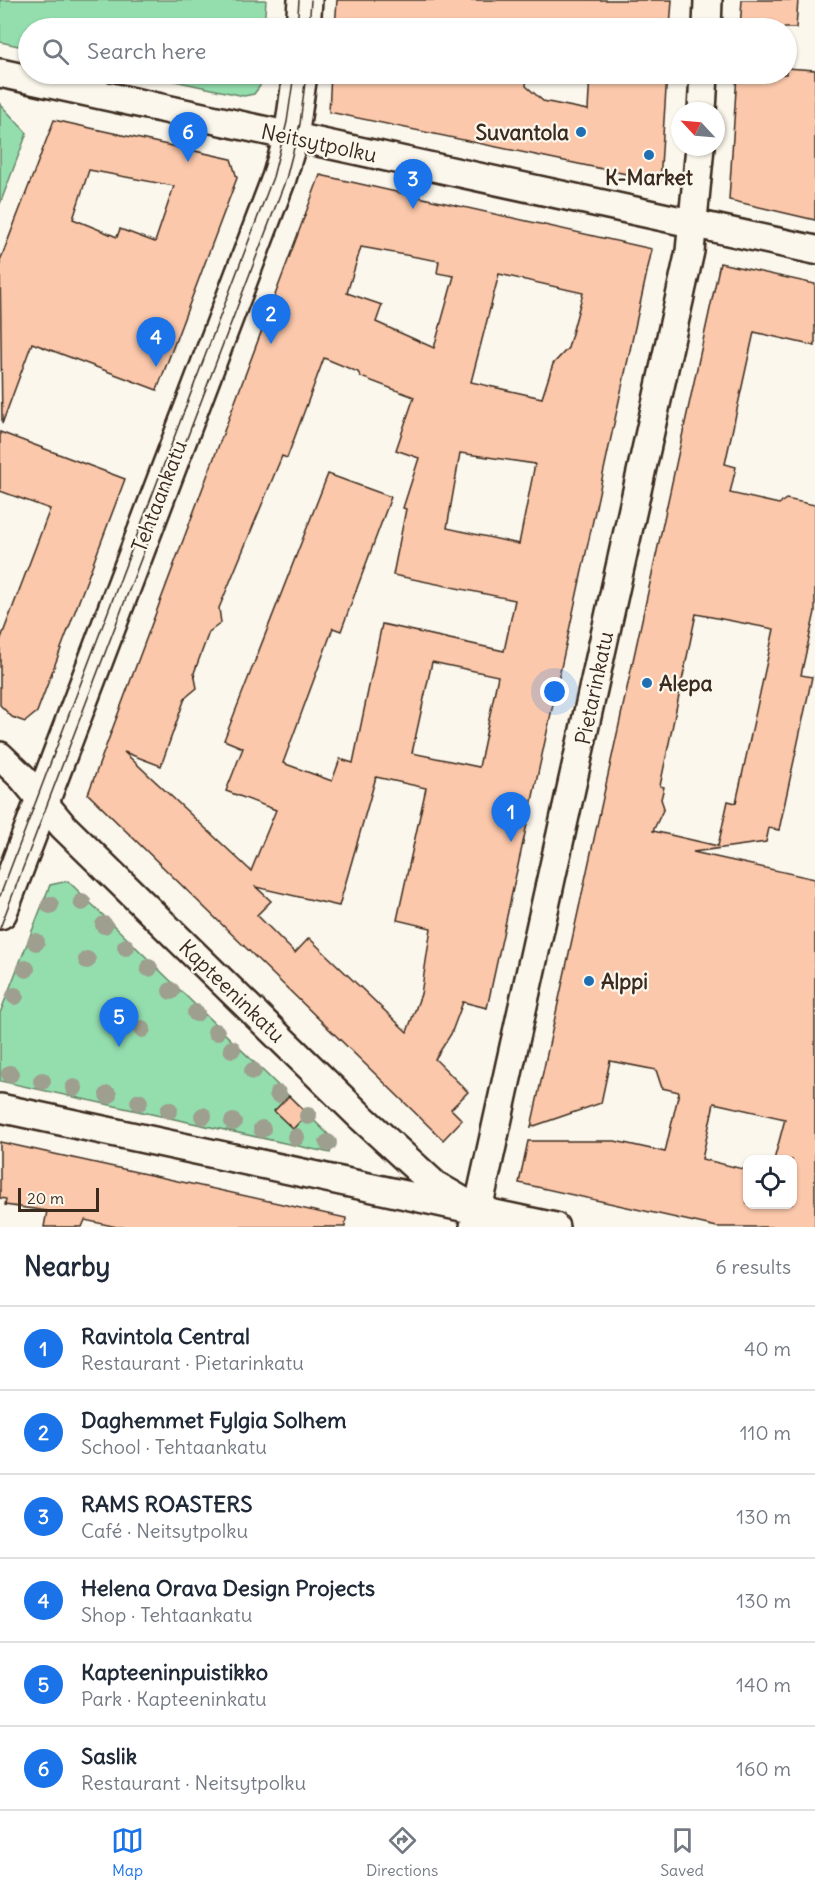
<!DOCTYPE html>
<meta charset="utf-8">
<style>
body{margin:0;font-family:Delius,sans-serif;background:#f2f2f3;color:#1f2937}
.controls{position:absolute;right:18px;bottom:18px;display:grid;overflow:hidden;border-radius:12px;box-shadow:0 2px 4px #0004}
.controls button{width:54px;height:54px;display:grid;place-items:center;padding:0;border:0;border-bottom:2px solid #e0e1e3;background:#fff;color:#1f2937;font:30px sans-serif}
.compass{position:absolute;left:671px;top:102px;width:54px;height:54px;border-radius:50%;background:#fff;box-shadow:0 2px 4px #0004;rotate:296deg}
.scale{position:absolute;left:18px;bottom:15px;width:81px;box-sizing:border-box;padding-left:6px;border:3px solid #3b2a1e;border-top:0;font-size:16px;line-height:21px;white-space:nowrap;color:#3b2a1e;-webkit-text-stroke:4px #fbf7ec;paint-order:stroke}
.you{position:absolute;left:555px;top:692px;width:21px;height:21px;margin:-15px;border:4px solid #fff;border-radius:50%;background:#1a73e8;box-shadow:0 0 0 9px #1a73e833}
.badge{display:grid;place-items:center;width:39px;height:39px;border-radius:50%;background:#1a73e8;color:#fff;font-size:20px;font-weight:700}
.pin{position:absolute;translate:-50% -50px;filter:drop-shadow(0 2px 3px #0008)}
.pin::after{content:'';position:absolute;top:32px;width:21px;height:18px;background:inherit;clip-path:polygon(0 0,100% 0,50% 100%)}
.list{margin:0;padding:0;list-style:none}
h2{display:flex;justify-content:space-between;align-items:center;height:78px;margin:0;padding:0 24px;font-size:26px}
h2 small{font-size:20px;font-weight:400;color:#747a83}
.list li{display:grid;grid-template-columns:39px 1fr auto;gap:18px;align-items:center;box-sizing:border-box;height:84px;padding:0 24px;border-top:2px solid #e0e1e3}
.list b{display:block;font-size:22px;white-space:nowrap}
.list p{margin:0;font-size:20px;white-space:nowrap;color:#747a83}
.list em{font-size:20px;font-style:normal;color:#747a83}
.icon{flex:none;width:33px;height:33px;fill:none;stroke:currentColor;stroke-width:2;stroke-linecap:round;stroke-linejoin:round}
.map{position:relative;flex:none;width:815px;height:1227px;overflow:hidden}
.search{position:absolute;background:#fff;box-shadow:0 2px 4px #0004;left:18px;right:18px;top:18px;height:66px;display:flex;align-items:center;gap:15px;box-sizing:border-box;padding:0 21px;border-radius:33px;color:#747a83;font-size:22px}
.sheet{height:582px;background:#fff}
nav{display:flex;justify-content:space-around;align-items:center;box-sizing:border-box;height:84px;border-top:2px solid #e0e1e3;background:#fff;font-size:16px;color:#747a83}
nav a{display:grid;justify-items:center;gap:3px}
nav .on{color:#1a73e8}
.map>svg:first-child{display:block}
.green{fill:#94deae;stroke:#688466;stroke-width:1.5}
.building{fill:#fbc8ab;stroke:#3b2a1e;stroke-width:1.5;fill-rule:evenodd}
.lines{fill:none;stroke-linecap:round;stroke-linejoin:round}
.street-casing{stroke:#3b2a1e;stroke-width:32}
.secondary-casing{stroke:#3b2a1e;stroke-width:38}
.street{stroke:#fbf7ec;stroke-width:27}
.secondary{stroke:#fbf7ec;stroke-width:33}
.tram{stroke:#3b2a1e;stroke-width:1.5}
.tree{fill:#9e9f8e}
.poi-dot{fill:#1f6fb2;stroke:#fbf7ec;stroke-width:2}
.labels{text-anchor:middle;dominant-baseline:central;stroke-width:4.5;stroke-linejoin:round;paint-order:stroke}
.poi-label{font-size:21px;font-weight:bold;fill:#3b2a1e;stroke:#fbf7ec;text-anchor:start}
.street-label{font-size:21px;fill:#3b2a1e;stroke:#fbf7ec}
</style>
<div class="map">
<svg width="815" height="1227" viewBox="0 0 815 1227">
<rect width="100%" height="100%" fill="#fbf7ec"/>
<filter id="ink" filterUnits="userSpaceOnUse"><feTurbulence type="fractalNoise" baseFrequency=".0167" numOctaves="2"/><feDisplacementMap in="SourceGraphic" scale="12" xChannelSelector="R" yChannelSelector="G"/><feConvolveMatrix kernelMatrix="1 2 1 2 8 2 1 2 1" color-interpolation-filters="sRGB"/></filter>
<g filter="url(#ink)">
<g class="green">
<path d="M0,0H266L264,28H28V48L0,42Z"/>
<path d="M142,74H261L260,86L254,94L244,96Z"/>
<path d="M0,104L27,133L0,204Z"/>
<path d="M68,881L335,1141L330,1153L0,1081V1013L50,885Z"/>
</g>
<g class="building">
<path d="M337,0H672L670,28H477L408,21V28H335Z"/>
<path d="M742,0H798L796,28H740Z"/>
<path d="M786,68L815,70V220L729,200L737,74H786Z"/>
<path d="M331,74H446L475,80V74H527L526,86L543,101L588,110L590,74H667L660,181L329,112Z"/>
<path d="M54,120L231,159L237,178L157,390L32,343L2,424L0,261ZM89,170L174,186L155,242L120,229L117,237L73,219Z"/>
<path d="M320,175L652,249L487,1008L463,1002L451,1034L435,1059L468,1092L451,1109L462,1120L443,1140L88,794ZM361,247L439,261L437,273L454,276L434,348L376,322L382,305L347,293ZM499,274L583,293L568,348L553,364L542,398L471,382ZM324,358L358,372L361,377L414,397L396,450L419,458L403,508L406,509L393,575L515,600L504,651L382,624L353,763L340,759L332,781L283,763L333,628L341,631L391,497L328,474L224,740L243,748L226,791L276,810L251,871L124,752L161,766L185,698L197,688L194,673L209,632L221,623L219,608L227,589L282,456L287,458ZM460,453L535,464L519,544L447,528ZM432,662L498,676L479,767L412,753ZM376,777L426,788L397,920L431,928L421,994L407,1032L309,938L295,953L257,915L271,901L256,887L339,906Z"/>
<path d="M720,263L815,284V346L754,332L725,464L736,467L730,493L779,504L786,499L815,505V612L801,675L812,677L779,830L769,828L766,842L693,852L815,879V1227H717L519,1183L528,1141H615L665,1152L679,1092L662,1088L656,1070L610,1061L601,1103L531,1127ZM696,614L774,629L736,803L728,801L718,846L653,831L664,808L661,799L664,787L660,786ZM714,1103L785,1119L774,1160H792V1204H747V1170L702,1159Z"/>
<path d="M0,432L125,479L37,712L25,722L12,717L0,705V641L50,509L0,491Z"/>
<path d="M289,1096L307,1114L293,1129L274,1111Z"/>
<path d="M0,1142L346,1218L345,1227H117L85,1220L82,1227H44L47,1211L5,1205L6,1199L0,1198Z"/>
</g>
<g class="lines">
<defs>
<g id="street">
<path d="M707,28L708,0"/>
<path d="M0,73L815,250"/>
<path d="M702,111L704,74"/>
<path d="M0,756L23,778L63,826L361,1117L435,1185L478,1210"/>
<path d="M0,1108L555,1227"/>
<path d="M474,1227L690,251L700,147"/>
</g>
<g id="secondary">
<path d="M303,28L305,0"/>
<path d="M0,912L279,178L291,138L300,74"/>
</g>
</defs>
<use href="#street" class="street-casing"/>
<use href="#secondary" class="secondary-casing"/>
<use href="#street" class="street"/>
<use href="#secondary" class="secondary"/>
<g class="tram">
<path d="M297,28L299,0"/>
<path d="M309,28L311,0"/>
<path d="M0,896L273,177L287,122L294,74"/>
<path d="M0,928L286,179L300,124L306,74"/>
</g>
</g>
<g class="tree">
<circle cx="82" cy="902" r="9"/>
<circle cx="50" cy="905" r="9"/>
<circle cx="104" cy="925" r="9"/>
<circle cx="36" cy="942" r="9"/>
<circle cx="126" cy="947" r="9"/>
<circle cx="87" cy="960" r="9"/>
<circle cx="149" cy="968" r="9"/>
<circle cx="26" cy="969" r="9"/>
<circle cx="171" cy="991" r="9"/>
<circle cx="15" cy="996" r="9"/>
<circle cx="196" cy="1013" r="9"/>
<circle cx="142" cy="1029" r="9"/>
<circle cx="216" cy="1032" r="9"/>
<circle cx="232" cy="1049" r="9"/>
<circle cx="253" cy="1071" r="9"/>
<circle cx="10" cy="1074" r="9"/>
<circle cx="42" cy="1081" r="9"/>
<circle cx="74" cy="1088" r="9"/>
<circle cx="278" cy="1094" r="9"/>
<circle cx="108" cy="1095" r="9"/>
<circle cx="139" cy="1102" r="9"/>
<circle cx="169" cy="1110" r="9"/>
<circle cx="203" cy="1116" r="9"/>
<circle cx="308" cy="1116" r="9"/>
<circle cx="233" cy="1122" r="9"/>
<circle cx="262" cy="1129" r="9"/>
<circle cx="296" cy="1137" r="9"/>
<circle cx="328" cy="1143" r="9"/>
</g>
</g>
<g class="poi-dot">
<circle cx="581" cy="132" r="6"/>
<circle cx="649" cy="155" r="6"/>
<circle cx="647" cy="683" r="6"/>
<circle cx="589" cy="981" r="6"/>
</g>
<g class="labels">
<g class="poi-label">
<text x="569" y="132" text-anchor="end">Suvantola</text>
<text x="649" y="177" text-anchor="middle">K-Market</text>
<text x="659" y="683">Alepa</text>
<text x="601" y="981">Alppi</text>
</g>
<g class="street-label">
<text transform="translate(319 143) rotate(12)">Neitsytpolku</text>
<text transform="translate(159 496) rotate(-69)">Tehtaankatu</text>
<text transform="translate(594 688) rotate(-78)">Pietarinkatu</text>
<text transform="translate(232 991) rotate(44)">Kapteeninkatu</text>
</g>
</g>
</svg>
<div class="controls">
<button><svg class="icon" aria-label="locate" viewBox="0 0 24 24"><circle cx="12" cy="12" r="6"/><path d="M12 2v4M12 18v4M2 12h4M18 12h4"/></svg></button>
</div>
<svg class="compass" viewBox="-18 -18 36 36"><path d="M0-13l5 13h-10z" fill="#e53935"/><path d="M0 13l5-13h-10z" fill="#747a83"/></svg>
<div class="scale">20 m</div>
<div class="you"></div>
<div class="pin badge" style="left:511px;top:842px">1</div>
<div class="pin badge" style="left:271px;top:344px">2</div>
<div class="pin badge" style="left:413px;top:209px">3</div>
<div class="pin badge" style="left:156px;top:367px">4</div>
<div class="pin badge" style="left:119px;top:1047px">5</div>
<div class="pin badge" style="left:188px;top:162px">6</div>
<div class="search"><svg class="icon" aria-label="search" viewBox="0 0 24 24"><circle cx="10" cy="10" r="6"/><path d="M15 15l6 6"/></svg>Search here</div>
</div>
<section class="sheet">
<h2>Nearby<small>6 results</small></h2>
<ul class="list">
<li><span class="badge">1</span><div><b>Ravintola Central</b><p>Restaurant · Pietarinkatu</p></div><em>40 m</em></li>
<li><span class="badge">2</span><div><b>Daghemmet Fylgia Solhem</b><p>School · Tehtaankatu</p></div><em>110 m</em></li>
<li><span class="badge">3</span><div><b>RAMS ROASTERS</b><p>Café · Neitsytpolku</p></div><em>130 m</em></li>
<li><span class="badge">4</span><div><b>Helena Orava Design Projects</b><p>Shop · Tehtaankatu</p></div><em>130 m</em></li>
<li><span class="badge">5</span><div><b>Kapteeninpuistikko</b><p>Park · Kapteeninkatu</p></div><em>140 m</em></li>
<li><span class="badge">6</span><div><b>Saslik</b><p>Restaurant · Neitsytpolku</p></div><em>160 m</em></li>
</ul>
</section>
<nav>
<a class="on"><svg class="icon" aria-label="map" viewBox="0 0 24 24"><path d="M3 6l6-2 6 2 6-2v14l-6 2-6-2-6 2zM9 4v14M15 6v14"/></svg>Map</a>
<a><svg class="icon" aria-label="directions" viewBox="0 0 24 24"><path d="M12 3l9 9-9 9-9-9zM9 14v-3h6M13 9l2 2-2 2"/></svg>Directions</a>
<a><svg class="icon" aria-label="saved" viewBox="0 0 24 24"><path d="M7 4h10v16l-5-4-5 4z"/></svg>Saved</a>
</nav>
